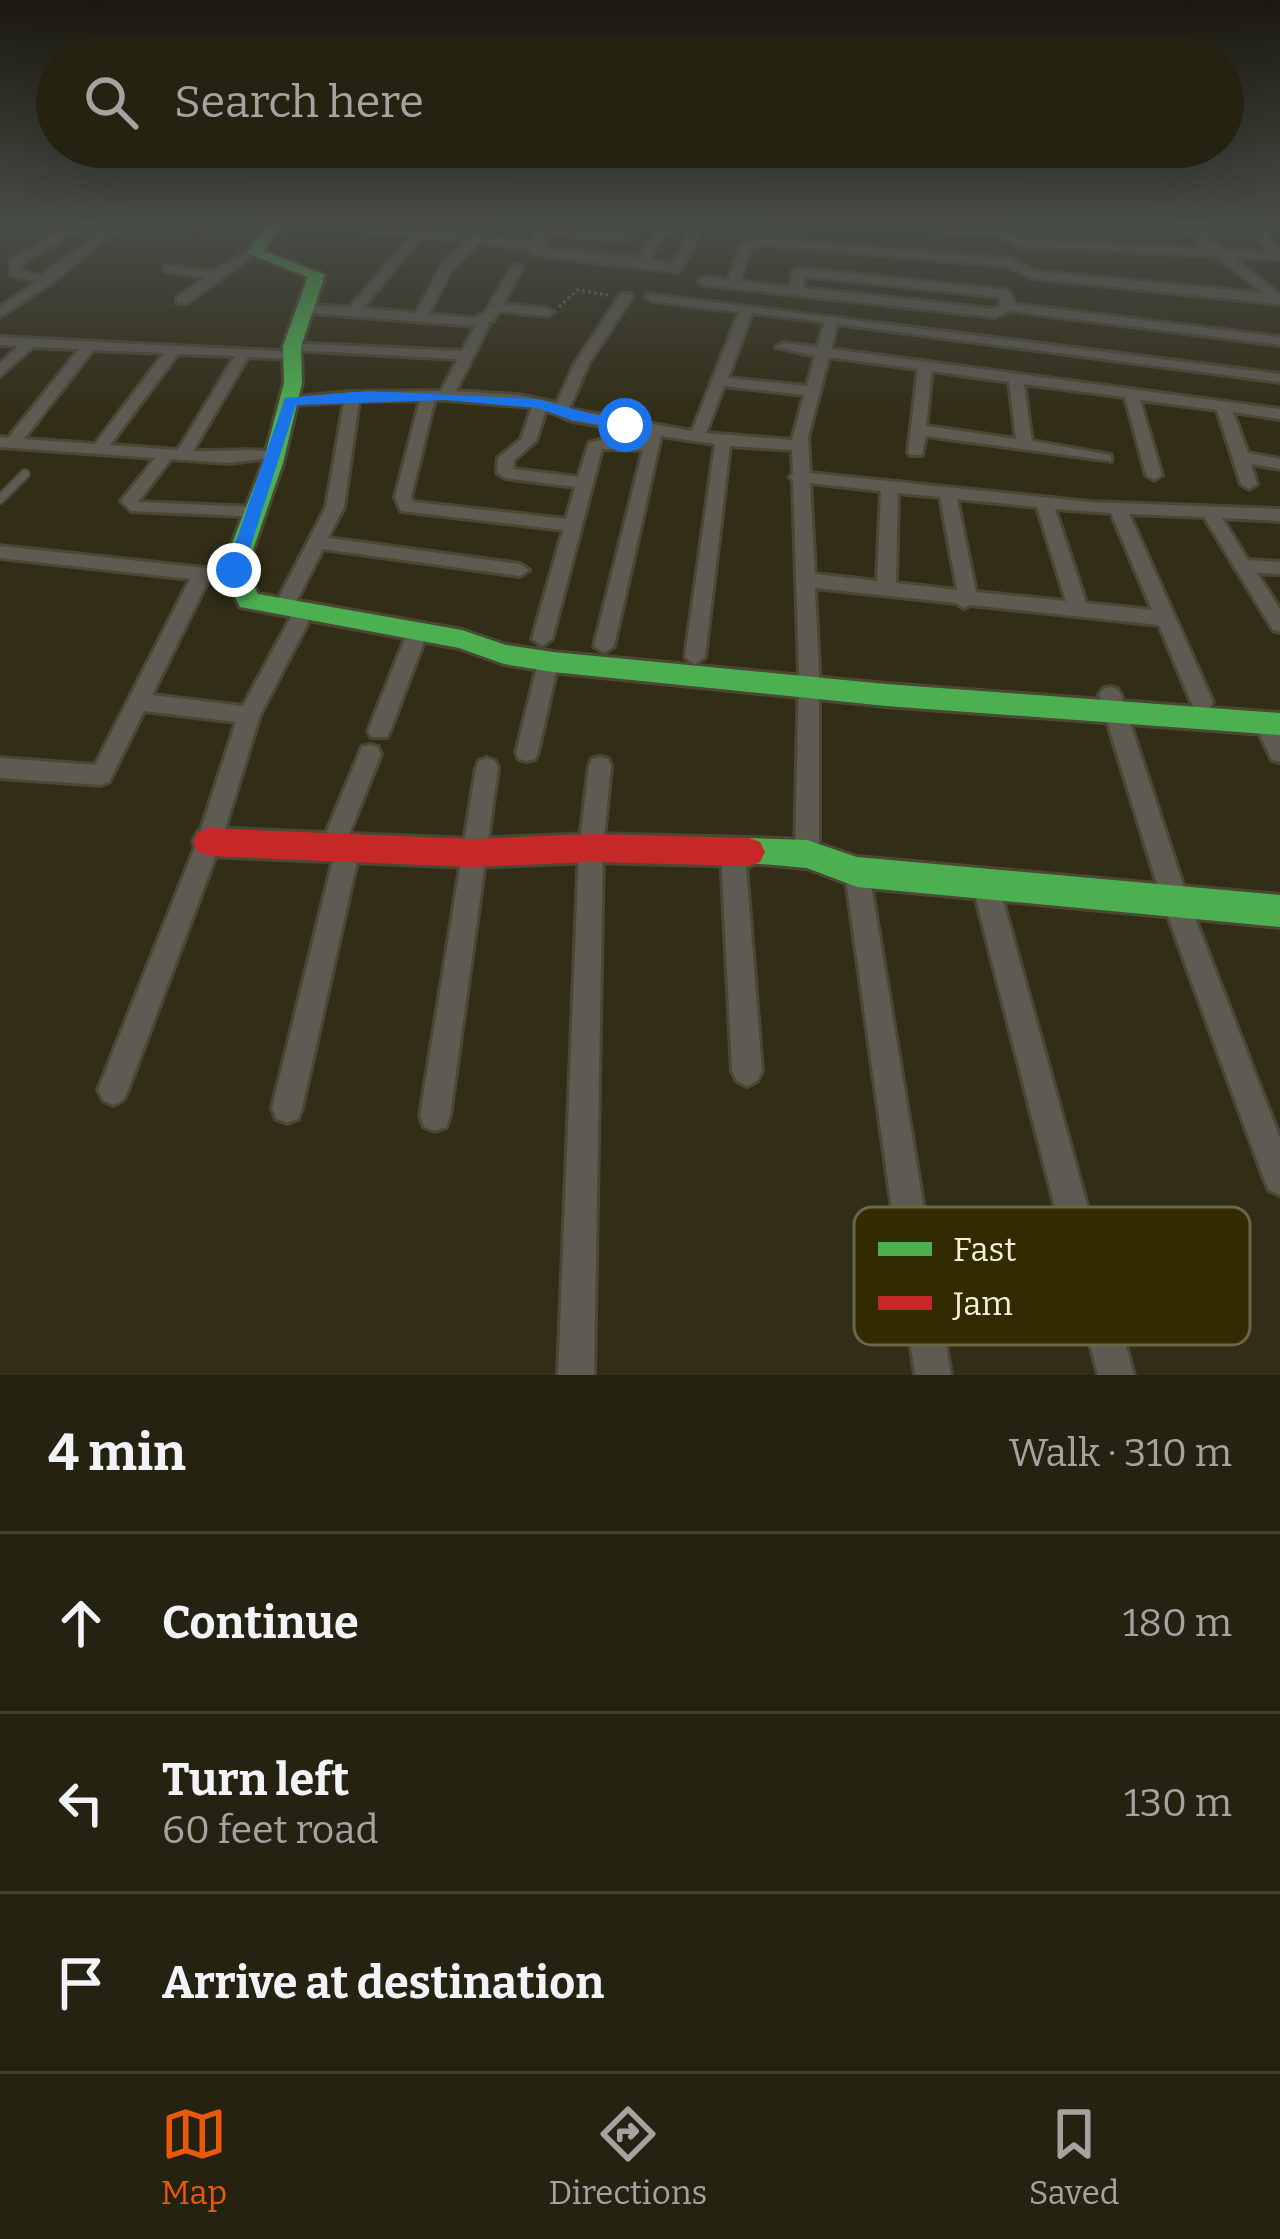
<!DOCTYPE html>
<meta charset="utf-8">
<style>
body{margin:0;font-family:Bitter,serif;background:#2d2a1a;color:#f1f3f6}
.stop{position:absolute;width:36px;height:36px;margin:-27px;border:9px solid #1a73e8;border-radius:50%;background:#fff}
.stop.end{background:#1a73e8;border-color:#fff;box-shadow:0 3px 12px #0008}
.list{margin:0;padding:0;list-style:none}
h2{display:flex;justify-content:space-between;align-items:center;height:156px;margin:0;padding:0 48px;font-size:51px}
h2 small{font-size:39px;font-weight:400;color:#a3a49f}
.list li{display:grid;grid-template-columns:78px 1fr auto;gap:36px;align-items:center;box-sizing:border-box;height:180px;padding:0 48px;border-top:3px solid #423f31}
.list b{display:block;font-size:45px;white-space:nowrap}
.list p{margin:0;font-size:39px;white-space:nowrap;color:#a3a49f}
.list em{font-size:39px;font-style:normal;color:#a3a49f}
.icon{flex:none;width:66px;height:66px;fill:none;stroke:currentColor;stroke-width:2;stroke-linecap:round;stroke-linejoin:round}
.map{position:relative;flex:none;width:1280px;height:1375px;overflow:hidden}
.search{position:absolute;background:#252211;box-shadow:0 12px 48px #0002;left:36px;right:36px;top:36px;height:132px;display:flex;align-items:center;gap:30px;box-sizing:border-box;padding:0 42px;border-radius:66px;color:#a3a49f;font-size:45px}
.sheet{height:696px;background:#252211}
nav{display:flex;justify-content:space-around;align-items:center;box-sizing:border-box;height:168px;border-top:3px solid #423f31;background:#252211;font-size:33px;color:#a3a49f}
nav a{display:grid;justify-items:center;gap:6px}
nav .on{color:#ea580c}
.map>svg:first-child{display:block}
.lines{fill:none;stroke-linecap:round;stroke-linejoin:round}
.lane-casing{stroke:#4a4735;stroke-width:12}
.street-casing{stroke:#4a4735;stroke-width:6}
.fast-casing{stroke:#4a4735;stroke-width:6}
.jam-casing{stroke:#4a4735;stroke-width:6}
.path{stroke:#6b695f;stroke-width:3;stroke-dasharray:3 3;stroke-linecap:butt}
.lane{stroke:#5d5b52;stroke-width:8}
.street{fill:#5d5b52;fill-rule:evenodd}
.fast{fill:#4caf50;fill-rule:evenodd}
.jam{fill:#c62828;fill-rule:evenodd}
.route{fill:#1a73e8}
.key{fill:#322b01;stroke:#6c6642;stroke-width:3}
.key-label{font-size:33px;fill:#f4f1da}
</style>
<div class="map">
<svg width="1280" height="1375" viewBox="0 0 1280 1375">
<rect width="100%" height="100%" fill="#312d17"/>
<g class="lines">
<defs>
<path id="lane" d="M0,499L25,474"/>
<g id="street">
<path d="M75,223H89L21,264V270L41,276L113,223H126L50,284L0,317V307L36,282L11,275V260Z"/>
<path d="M140,223H278L272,226L175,230Z"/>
<path d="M333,223H365L532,242L536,234L548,228L625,235L631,238L629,240L550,235L541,248L638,258L662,223H672L649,260L672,264L695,226L693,223H705L682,268L676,272L534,255L529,249L478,243L451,270L429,314L473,318L484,314L513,265H521L523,268L503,304L547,308L554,312L547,316L499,311L494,320L487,322L489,325L456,391L519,395L557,403L575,363L621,294H631L632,297L589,363L569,409L686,430L692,431L739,312L652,301L646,297L647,294L1280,374V382L837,324L831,349L1280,409V419L1233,412L1248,453L1280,459V469L1251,464L1257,484L1249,489L1241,484L1217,410L1140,400L1162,475L1154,480L1146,475L1125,397L1024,384L1032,441L1111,455V461L926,436L922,455H910L908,452L918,369L829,357L808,437L810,473L1090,502L1280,509V521L1222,518L1248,560L1280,562V574L1257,573L1280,609V632L1273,630L1204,517L1129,514L1213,702L1210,708H1194L1191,702L1159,625L971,605L964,608L956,603L815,588L819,671V854L816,862L807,865L798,862L795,854L799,671L793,481L790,477L793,473L792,450L730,446L705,657L695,665L685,657L715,444L661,436L614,646L604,653L594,646L643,450L602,449L552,639L542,646L532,639L563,530L401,511L395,497L420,400L359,401L344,507L328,538L520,564L529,570L520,576L323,549L291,612H277L274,607L326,507L344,402L290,405L285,404V398L352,392L441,391L458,359L292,350L285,346L287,343L462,351L475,326L298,312L296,309L303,305L350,307L411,235L338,226ZM422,236L466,241L442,265L416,313L363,308ZM752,313L825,322L817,347L783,343L776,347L815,356L807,386L728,378ZM932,371L1009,382L1016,439L926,426ZM724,386L804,395L792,440L706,433ZM435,399L532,407L521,439L498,458L497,473L505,478L575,487L566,519L414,502L411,497ZM546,410L572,421L649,434L645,441L607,438L589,443L578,477L513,469L514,460L536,441ZM810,483L881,491L877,581L815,574ZM898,493L940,497L957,590L896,583ZM957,499L1037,507L1066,601L976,592ZM1055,509L1111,513L1152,610L1086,603Z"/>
<path d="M888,223L999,229L1021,240L1206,249L1174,223H1187L1222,250L1269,252L1258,241L1253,223H1264L1269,240L1280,249V260L1232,257L1280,294V304L1031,278L1008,266L764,245L750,248L740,281L790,287L792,272L798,268L1005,290L1011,294L1014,304L1280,337V345L1010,311L995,317L704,285L698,281L704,277L728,280L741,244L764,239L1011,259L1034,271L1263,293L1216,256L1018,246L996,235L894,226ZM804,276L999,297L1001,305L993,309L803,288Z"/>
<path d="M254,246L260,250L258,252L187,303H177V297L206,278L165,271V265L214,272Z"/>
<path d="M0,337L296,352L298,355L291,359L248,357L193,451C215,452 266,447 280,454L278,457L229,463L171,459L138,502L254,507L263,513L260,517L131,511L121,501L155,458L0,447V437L8,438L79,349L33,347L0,376V364L18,346L0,345ZM93,350L164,353L95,444L24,439ZM178,354L235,356L178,450L110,445Z"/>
<path d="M0,546L242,572L244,577L242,582L208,581L152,695L243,706L297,606L304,604L314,611L260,715L221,842L128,1090L123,1100L113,1105L103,1100L98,1090L197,842L236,722L144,711L109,782L101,785L0,778V758L95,765L190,579L0,558Z"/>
<path d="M418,624L428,631L390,731L387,737H371L368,731L408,631Z"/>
<path d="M549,651L559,659L538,752L535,759L527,761L519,759L516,752L539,659Z"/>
<path d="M1110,687L1117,689L1121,695L1188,900L1280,1138V1195L1269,1190L1264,1179L1162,900L1099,695L1103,689Z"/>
<path d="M1265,714L1273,717L1280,731V762L1272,760L1254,723L1257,717Z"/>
<path d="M370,745L378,747L381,754L348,837L357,840L360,848L302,1108L298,1119L287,1123L276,1119L272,1108L333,860L322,858L319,850L359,754L362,747Z"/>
<path d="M600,757L608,759L611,766L603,848L594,1375H558L579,848L589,766L592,759Z"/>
<path d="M487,758L495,761L498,768L450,1116L446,1127L435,1131L424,1127L420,1116L476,768L479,761Z"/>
<path d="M733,841L742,844L745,852L762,1071L757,1081L747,1086L737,1081L732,1071L721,852L724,844Z"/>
<path d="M857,861L866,864L869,872L951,1375H915L845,872L848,864Z"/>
<path d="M985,871L994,875L998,883L1134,1375H1098L972,883L976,875Z"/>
</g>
<g id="fast">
<path d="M272,223H289L274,235L264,251L325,275L301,346L302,383L283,463L246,570L258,594L462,630L506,645L553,652L886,684L1280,713V735L886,706L553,672L504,664L459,648L240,607L222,570L263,463L284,383L283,346L308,277L247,253L263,229Z"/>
<path d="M749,838L807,840L857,857L1280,895V927L857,887L807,868L738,862L733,852L738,842Z"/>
</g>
<path id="jam" d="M209,828L472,839L591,834L749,838L760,842L765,852L760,862L749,866L591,862L472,867L209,856L198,852L193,842L198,832Z"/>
</defs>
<use href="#lane" class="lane-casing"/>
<use href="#street" class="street-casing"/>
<use href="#fast" class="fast-casing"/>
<use href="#jam" class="jam-casing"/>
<path class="path" d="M559,307L577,290L608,295"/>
<use href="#lane" class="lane"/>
<use href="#street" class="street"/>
<use href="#fast" class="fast"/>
<use href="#jam" class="jam"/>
</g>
<linearGradient id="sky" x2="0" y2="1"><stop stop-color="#1b190d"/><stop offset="0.54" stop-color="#484c47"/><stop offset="1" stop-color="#484c47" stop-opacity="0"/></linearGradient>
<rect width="1280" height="415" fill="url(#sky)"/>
<path class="route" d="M368,391L537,399L632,425L625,429L572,420L537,408L446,400L296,405L243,570L228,574L226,570L285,398Z"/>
<rect x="854" y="1207" width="396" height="138" rx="18" class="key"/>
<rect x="878" y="1242" width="54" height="14" fill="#4caf50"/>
<rect x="878" y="1296" width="54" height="14" fill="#c62828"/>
<g class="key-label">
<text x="953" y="1261">Fast</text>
<text x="953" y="1315">Jam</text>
</g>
</svg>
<div class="stop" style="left:625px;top:425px"></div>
<div class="stop end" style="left:234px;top:570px"></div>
<div class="search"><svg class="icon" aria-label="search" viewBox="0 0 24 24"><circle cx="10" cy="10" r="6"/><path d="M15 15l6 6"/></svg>Search here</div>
</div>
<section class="sheet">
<h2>4 min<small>Walk · 310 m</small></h2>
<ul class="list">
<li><svg class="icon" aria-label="ahead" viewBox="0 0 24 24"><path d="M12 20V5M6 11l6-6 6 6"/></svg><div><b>Continue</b></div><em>180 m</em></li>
<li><svg class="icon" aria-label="left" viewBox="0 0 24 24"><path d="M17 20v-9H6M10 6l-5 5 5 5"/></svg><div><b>Turn left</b><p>60 feet road</p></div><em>130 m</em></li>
<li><svg class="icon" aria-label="arrive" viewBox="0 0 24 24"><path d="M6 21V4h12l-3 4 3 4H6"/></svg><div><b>Arrive at destination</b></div></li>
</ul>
</section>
<nav>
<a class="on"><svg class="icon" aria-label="map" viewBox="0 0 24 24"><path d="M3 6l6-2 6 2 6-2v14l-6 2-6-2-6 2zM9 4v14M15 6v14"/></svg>Map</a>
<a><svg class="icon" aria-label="directions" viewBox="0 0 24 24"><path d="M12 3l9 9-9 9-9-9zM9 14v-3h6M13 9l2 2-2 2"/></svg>Directions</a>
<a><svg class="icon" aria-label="saved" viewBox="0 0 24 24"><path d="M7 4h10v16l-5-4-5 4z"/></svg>Saved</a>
</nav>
